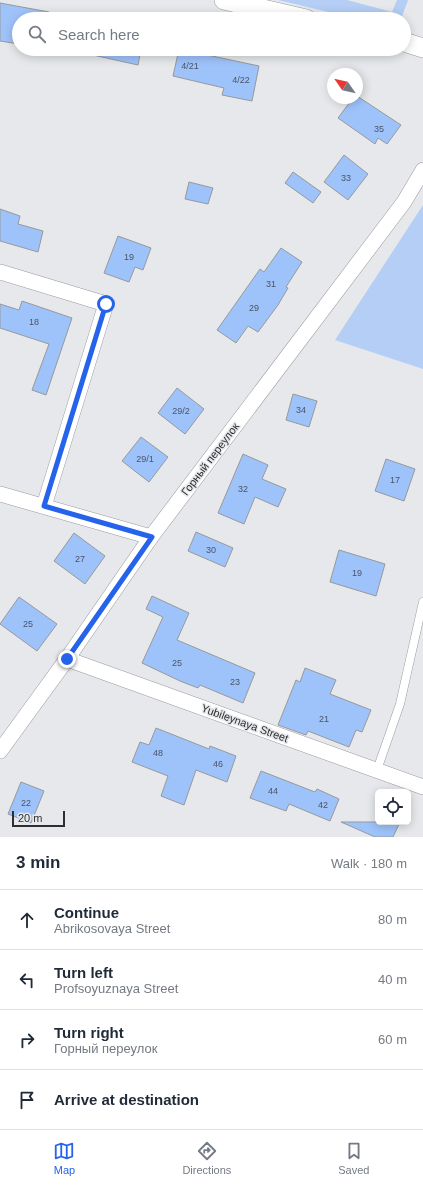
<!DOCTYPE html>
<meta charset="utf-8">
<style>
body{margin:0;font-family:Arial,sans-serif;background:#f2f2f3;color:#1f2937}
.controls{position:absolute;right:12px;bottom:12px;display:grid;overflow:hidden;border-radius:6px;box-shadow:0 2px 10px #0003}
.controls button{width:36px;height:36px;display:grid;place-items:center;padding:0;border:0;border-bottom:1px solid #e0e1e3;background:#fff;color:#1f2937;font:20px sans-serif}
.compass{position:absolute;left:327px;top:68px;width:36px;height:36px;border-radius:50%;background:#fff;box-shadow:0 2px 10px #0003;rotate:304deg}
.scale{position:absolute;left:12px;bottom:10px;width:53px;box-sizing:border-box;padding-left:4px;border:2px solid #2f2f31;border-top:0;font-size:11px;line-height:14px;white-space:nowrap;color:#2f2f31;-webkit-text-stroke:3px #e6e8eb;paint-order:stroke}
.stop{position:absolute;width:12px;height:12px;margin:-9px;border:3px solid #2563eb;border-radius:50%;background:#fff}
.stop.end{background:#2563eb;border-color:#fff;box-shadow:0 1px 4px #0008}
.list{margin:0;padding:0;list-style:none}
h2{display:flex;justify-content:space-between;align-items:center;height:52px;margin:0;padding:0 16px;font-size:17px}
h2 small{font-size:13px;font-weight:400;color:#747a83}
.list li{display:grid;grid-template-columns:26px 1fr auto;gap:12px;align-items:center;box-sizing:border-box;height:60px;padding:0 16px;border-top:1px solid #e0e1e3}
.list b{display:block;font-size:15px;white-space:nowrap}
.list p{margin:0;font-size:13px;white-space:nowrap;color:#747a83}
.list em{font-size:13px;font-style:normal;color:#747a83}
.icon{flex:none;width:22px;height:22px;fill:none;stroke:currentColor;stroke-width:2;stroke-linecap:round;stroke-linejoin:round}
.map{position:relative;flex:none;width:423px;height:837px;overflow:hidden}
.search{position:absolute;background:#fff;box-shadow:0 2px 10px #0003;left:12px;right:12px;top:12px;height:44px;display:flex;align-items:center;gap:10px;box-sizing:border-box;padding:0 14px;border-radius:22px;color:#747a83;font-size:15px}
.sheet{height:292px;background:#fff}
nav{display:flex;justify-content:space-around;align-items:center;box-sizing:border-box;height:56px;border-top:1px solid #e0e1e3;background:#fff;font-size:11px;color:#747a83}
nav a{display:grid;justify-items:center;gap:2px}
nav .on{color:#2563eb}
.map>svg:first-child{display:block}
.green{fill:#b4cef5}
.building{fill:#9ec3fb;stroke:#97999b}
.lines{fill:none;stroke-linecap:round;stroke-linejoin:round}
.service-casing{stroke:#9a9b9e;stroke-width:9}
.minor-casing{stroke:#9a9b9e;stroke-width:16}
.tertiary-casing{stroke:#9a9b9e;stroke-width:20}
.service{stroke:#fff;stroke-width:8}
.minor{stroke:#fff;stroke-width:15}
.tertiary{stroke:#fff;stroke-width:19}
.route{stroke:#2563eb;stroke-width:5}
.labels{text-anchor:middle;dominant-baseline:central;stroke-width:3;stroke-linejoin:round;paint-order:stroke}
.number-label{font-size:9px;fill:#4b5464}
.street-label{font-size:11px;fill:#2f2f31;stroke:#e6e8eb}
</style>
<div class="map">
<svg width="423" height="837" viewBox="0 0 423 837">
<rect width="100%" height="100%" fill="#e6e8eb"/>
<g class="green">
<path d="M278,0H347L392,12L397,0H408L401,19H358Z"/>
<path d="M423,205V369L335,340Z"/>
</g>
<g class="building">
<path d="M0,3L49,12L48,19H19V44L0,41Z"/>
<path d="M93,49H141L138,65L93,55Z"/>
<path d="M179,49L259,66L252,101L222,95L224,88L173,76Z"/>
<path d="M357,96L401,125L387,144L378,138L375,144L338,118L353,98H357Z"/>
<path d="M344,155L368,174L348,200L324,182Z"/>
<path d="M293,172L321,192L313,203L285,183Z"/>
<path d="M189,182L213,188L208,204L185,199Z"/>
<path d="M0,209L20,216L18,224L43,231L38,252L0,241Z"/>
<path d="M118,236L151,248L143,270L135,267L129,282L104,273Z"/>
<path d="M281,248L302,262L286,287L288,288L278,305L258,332L248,326L236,343L217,330L260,269L264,272Z"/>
<path d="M22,301L72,318L46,395L32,390L49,344L0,328V304L19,310Z"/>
<path d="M177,388L204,409L185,434L158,413Z"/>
<path d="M293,394L317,401L309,427L286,420Z"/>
<path d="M141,437L168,457L149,482L122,461Z"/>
<path d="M243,454L268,465L262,479L286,489L278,507L255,497L244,524L218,513Z"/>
<path d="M386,459L415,469L404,501L375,491Z"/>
<path d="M196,532L233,548L225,567L188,551Z"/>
<path d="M74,533L105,556L85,584L54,561Z"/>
<path d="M339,550L385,564L376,596L330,582Z"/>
<path d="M152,596L189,613L177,640L255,673L243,703L200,685L198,688L180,681L142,663L163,617L146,609Z"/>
<path d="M19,597L57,624L37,651L0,624Z"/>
<path d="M305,668L336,680L330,694L371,710L362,732L356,730L349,747L308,731L306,735L278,725L296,680L300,682Z"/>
<path d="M156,728L209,749L210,746L236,756L227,782L196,770L184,805L161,796L168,776L132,762L140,742L149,745Z"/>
<path d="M261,771L315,792L317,789L339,799L330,821L289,804L286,811L250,798Z"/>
<path d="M21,782L44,791L31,823L8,814Z"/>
<path d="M341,822H400L393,837H375Z"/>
</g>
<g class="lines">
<defs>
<path id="service" d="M377,770L400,704L423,602"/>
<g id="minor">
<path d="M0,272L106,304L44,506"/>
<path d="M0,494L151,537"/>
<path d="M67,659L423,787"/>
<path d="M0,751L67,659L151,537L404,202L423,170"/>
</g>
<g id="tertiary">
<path d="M224,0L306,19"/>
<path d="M404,42L423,48"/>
</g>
</defs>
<use href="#service" class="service-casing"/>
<use href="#minor" class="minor-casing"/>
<use href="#tertiary" class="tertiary-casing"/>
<use href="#service" class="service"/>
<use href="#minor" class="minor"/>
<use href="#tertiary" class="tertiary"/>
</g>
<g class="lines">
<path class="route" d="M67,659L152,537L44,506L106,304"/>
</g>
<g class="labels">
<g class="number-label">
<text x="190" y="66">4/21</text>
<text x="241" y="80">4/22</text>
<text x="379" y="129">35</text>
<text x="346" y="178">33</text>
<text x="129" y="257">19</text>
<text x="271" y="284">31</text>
<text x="254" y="308">29</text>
<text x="34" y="322">18</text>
<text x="301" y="410">34</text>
<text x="181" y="411">29/2</text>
<text x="145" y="459">29/1</text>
<text x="395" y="480">17</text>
<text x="243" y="489">32</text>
<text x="211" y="550">30</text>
<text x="80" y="559">27</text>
<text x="357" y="573">19</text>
<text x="28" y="624">25</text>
<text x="177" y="663">25</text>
<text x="235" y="682">23</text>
<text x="324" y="719">21</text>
<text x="158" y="753">48</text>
<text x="218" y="764">46</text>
<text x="273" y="791">44</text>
<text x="26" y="803">22</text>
<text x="323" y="805">42</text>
</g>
<g class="street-label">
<text transform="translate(210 459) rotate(-53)">Горный переулок</text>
<text transform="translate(245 723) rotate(20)">Yubileynaya Street</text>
</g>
</g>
</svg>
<div class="controls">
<button><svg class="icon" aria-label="locate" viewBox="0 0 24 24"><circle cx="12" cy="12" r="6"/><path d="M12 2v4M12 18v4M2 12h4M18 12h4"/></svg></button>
</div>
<svg class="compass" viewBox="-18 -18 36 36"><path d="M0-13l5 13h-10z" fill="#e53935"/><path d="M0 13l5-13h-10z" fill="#747a83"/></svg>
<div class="scale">20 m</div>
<div class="stop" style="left:106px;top:304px"></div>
<div class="stop end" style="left:67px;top:659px"></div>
<div class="search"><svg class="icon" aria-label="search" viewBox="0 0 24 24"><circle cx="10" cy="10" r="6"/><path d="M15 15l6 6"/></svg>Search here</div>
</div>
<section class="sheet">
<h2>3 min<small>Walk · 180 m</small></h2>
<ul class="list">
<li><svg class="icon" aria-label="ahead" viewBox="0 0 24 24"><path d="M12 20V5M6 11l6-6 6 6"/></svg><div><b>Continue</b><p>Abrikosovaya Street</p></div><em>80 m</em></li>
<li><svg class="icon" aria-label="left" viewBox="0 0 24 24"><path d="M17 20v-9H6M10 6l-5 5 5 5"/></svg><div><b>Turn left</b><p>Profsoyuznaya Street</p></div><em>40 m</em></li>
<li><svg class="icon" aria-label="right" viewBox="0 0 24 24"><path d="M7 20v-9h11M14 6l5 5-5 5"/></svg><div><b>Turn right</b><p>Горный переулок</p></div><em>60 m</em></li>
<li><svg class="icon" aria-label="arrive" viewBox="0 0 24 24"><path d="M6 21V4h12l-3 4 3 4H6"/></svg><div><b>Arrive at destination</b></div></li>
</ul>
</section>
<nav>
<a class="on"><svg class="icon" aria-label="map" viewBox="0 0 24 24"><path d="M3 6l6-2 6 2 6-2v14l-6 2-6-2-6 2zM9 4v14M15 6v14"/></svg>Map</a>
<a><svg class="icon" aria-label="directions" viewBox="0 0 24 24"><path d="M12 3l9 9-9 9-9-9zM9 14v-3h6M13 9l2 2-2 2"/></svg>Directions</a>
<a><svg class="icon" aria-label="saved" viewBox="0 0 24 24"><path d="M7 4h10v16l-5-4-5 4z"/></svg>Saved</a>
</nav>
